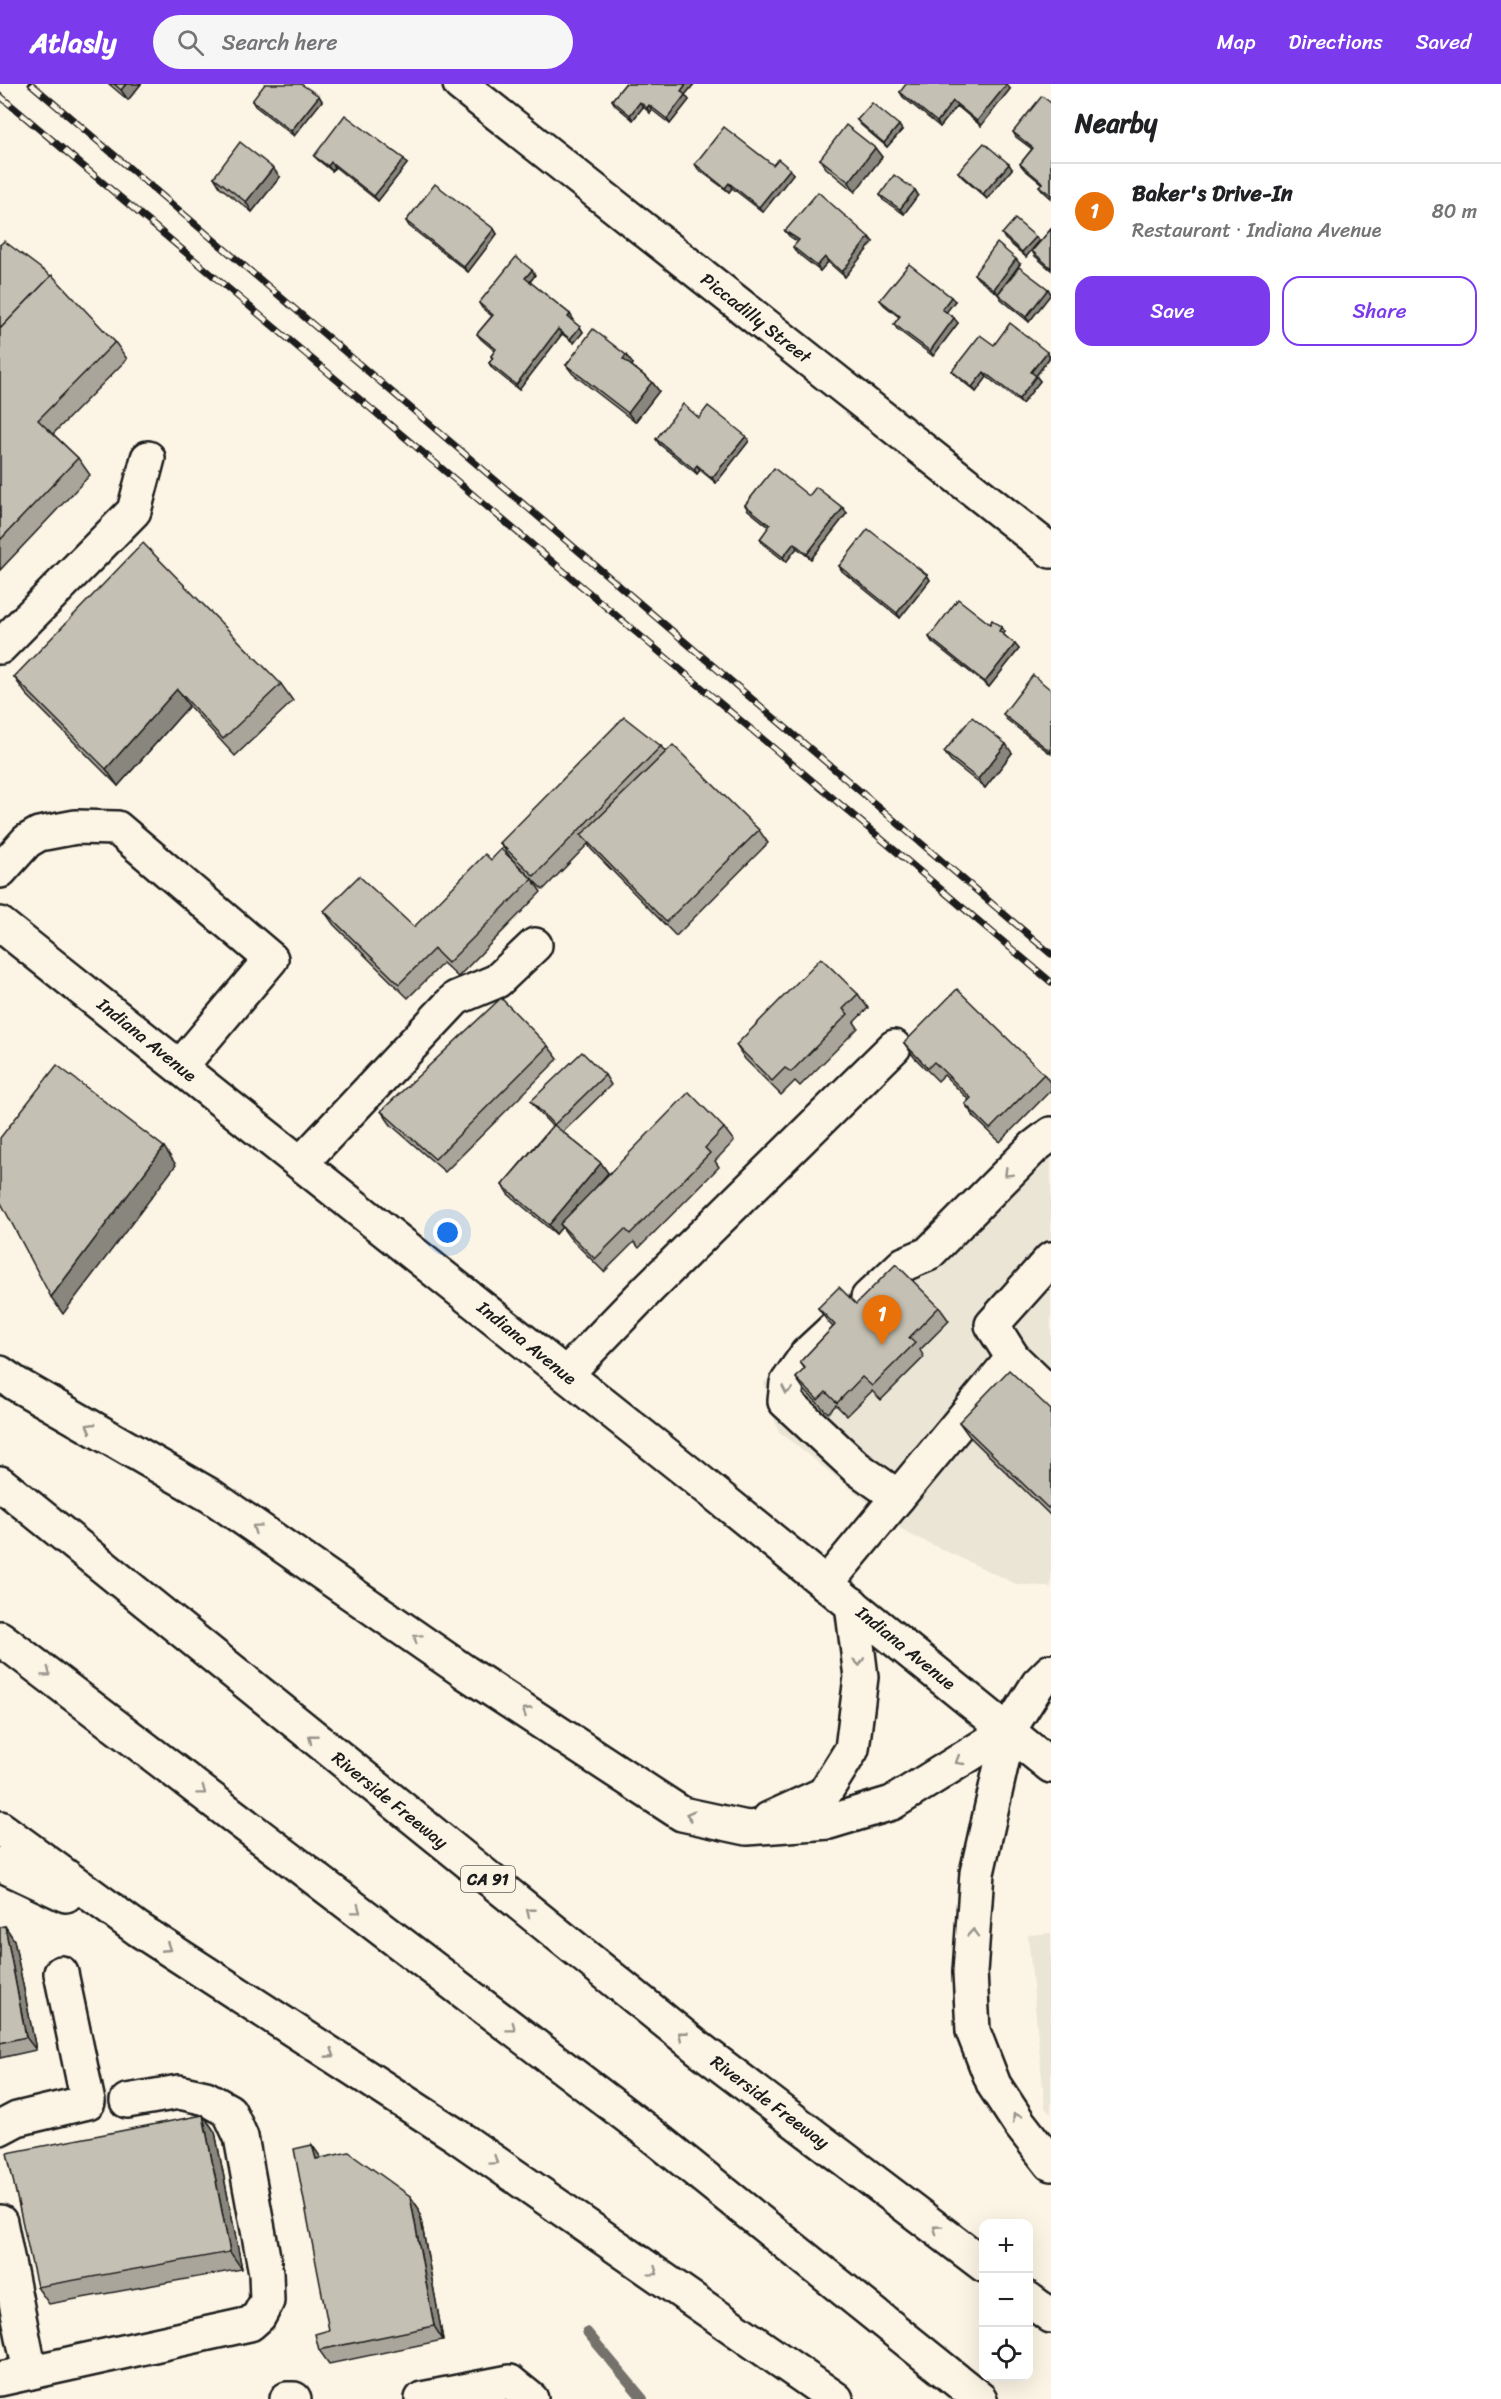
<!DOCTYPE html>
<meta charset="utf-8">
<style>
body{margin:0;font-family:Sriracha,sans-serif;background:#f6f6f6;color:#202124}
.controls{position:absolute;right:18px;bottom:18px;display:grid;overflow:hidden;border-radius:12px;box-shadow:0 6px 24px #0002}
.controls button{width:54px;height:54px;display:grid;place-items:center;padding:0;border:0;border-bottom:2px solid #e0e0e0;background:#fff;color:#202124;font:30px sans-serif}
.you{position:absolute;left:448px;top:1149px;width:21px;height:21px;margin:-15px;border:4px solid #fff;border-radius:50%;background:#1a73e8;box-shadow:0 0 0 9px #1a73e833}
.badge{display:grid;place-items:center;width:39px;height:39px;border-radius:50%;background:#7c3aed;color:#fff;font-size:20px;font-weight:700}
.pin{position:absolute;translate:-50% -50px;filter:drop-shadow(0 2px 3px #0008)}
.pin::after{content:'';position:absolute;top:32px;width:21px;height:18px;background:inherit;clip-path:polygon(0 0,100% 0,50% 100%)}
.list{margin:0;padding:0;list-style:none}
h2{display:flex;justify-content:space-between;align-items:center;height:78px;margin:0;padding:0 24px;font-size:26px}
h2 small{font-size:20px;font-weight:400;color:#757577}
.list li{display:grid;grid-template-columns:39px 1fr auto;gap:18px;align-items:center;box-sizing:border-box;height:96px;padding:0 24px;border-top:2px solid #e0e0e0}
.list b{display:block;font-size:22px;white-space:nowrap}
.list p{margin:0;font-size:20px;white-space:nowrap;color:#757577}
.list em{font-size:20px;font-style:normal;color:#757577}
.actions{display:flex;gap:12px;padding:18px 24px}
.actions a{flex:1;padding:14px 0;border:2px solid #7c3aed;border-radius:18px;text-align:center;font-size:21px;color:#7c3aed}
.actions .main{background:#7c3aed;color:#fff}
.icon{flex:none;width:33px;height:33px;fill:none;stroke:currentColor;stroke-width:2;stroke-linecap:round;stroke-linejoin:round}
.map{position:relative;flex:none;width:1051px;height:2315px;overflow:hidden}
header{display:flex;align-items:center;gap:36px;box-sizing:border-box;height:84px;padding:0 30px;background:#7c3aed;color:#fff}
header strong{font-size:28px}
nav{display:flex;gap:33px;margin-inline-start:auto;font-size:21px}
.search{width:420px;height:54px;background:#f6f6f6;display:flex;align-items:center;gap:15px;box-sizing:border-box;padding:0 21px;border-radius:33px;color:#757577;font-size:22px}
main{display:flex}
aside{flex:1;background:#fff}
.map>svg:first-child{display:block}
.built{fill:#ebe5d6}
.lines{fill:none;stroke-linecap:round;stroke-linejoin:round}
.stream{stroke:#75726c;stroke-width:10}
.minor-casing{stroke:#1c1c1c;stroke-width:38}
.major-casing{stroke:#1c1c1c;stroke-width:38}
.highway-casing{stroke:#1c1c1c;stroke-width:38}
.minor{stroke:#fcf5e5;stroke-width:33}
.major{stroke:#fcf5e5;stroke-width:33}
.highway{stroke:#fcf5e5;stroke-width:33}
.rail-casing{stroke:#1c1c1c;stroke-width:7}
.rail{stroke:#fcf5e5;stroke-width:4.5;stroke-dasharray:14;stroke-linecap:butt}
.wall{fill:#a9a59a;stroke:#1c1c1c;stroke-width:1.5}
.shaded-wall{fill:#89867d;stroke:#1c1c1c;stroke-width:1.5}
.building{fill:#c4c0b3;stroke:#1c1c1c;stroke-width:1.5}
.oneway{stroke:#97938b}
.labels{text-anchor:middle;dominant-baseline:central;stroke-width:4.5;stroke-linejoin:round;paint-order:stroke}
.shield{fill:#fcf5e5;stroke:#5f5d58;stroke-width:1.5}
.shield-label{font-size:16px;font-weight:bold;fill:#1c1c1c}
.street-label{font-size:18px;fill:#1c1c1c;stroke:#fcf5e5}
</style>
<header>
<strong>Atlasly</strong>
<div class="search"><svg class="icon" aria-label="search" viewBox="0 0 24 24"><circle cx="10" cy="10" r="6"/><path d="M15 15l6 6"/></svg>Search here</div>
<nav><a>Map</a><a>Directions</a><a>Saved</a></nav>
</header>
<main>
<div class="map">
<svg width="1051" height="2315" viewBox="0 0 1051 2315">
<rect width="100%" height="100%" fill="#fcf5e5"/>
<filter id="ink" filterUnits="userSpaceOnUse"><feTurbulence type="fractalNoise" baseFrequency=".0167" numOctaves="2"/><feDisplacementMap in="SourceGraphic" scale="12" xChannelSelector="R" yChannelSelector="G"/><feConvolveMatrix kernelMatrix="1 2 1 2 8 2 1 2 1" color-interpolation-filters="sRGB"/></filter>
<g filter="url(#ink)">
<g class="built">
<path d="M1051,1033V1503L1016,1500L905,1448L778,1347L764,1299L852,1205L898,1168Z"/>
<path d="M1051,1849V2030L1045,2024L1028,1851Z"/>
</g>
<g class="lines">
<path class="stream" d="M587,2248L643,2315"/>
<defs>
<g id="minor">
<path d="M460,0L1051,467"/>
<path d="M0,563L134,427L148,374"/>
<path d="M0,787L27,757L39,750L76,743L117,744L271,875L180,983"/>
<path d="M301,1079L456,914L497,897L535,861"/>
<path d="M868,1214L904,1180L928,1170L1034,1063L1051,1050"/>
<path d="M835,1244L807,1270L787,1299L785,1317L857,1384L898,1413"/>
<path d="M1013,1274L992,1241L1051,1175"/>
<path d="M566,1290L649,1204L894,963"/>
<path d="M826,1500L1013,1274L1051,1311"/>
<path d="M1009,1646L1038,1600L1051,1587"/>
<path d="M0,2044L17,2035L88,2018L61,1889"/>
<path d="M0,2138L30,2288"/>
<path d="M0,2295L250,2240L259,2232L267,2217L266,2189L241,2053L229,2027L206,2014L179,2008L127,2017"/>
<path d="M287,2315H294"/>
<path d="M422,2315L510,2298L531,2315"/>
</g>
<path id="major" d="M0,840L693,1392L1051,1682"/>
<g id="highway">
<path d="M0,1289L16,1300L211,1412L465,1588L682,1730L747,1744L829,1738L892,1719L1009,1646"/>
<path d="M0,1399L697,1963L984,2181"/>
<path d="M0,1554L648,2048L980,2315"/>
<path d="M1009,1646L977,1789L970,1888L973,1947L994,2001L1019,2039L1051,2080"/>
<path d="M769,1735L824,1710L852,1665L861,1593L852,1520"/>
<path d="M0,1744L138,1845L454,2050L836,2315"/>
<path d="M0,1780L66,1811"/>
<path d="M1028,2215L1051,2232"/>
</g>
</defs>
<use href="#minor" class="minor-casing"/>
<use href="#major" class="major-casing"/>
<use href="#highway" class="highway-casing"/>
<use href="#minor" class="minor"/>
<use href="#major" class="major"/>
<use href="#highway" class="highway"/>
<defs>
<g id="rail">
<path d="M31,0L1051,870"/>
<path d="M0,12L1051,898"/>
</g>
</defs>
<use href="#rail" class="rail-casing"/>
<use href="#rail" class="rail"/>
</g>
<g class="wall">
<path d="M109,0H141L128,16Z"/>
<path d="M625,0H694L685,11L689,16L670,40L652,26L650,29L643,23L633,36L615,21L612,16Z"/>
<path d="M1010,5L981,42L957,22L940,43L903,13L900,8Z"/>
<path d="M319,12L322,17L294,52L255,22L252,17Z"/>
<path d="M1051,19V114L1043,107L1039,102L1042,100L1024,85L1020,80L1032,65L1016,53L1013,48Z"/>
<path d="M857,36L902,46L887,63L861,41Z"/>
<path d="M875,64L882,73L855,108L826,84L820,75Z"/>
<path d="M314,72L407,80L378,117L335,83L332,87L318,76Z"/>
<path d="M695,80L773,81L790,85L793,90L763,128L732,104L729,108L698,85Z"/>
<path d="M1012,85L987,115L962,93L958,88Z"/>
<path d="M214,93H280L252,128L220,103Z"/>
<path d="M915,106L918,111L904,130L883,116L880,111Z"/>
<path d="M406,137L494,145L497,150L468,188L409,142Z"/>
<path d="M1051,145V186L1035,172L1032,167Z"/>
<path d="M785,147L873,158L845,193L828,178L820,187L796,168L793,163L798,158L789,152Z"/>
<path d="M1002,150L1036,153L1039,157L1026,173L1005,155Z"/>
<path d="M0,161L115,258L127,275L53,350L78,374L90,391L0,486Z"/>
<path d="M1020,180L1000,207L1048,205L1051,210L1029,238L1001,215L998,210L978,195L974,190Z"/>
<path d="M535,191L530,198L570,230L573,235L572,237L580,243L583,248L574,259L562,250L519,306L492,284L489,279L492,275L491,272L495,267L481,255L477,250L492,232L482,224L479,219Z"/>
<path d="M880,216L955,217L946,228L958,239L933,272L897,245L894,240L899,233L884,221Z"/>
<path d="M994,261L1050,273L1036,292L1040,297L1022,320L987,293L976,308L956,292L952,287Z"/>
<path d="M633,280L632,282L652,298L659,307L635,338L573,290L566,281Z"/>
<path d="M699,334L746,352L749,357L716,399L700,386L697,390L659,360L656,355Z"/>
<path d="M809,412L847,429L811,475L797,464L786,478L763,460L760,455L769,443L748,426L745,421Z"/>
<path d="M839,482L927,491L930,496L900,534L842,487Z"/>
<path d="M990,540L1001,543L1005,548L1003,550L1019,565L989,603L932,558L929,553Z"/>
<path d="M14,593L281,600L293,617L235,672L189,622L118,702L26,610Z"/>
<path d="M1051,606V670L1006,635L1003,630Z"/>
<path d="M661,662L666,669L759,746L768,759L676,852L591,765L588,760L543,806L510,773L500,759Z"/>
<path d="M944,668L1012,669L985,704L951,677Z"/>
<path d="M491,776L532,795L541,808L458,893L443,879L408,914L334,841L324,827L414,843Z"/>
<path d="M858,910L868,924L854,938L858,944L800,1002L795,997L781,1011L745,975L736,961Z"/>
<path d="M904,959L1044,990L1051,1000V1006L1000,1058L975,1034L965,1020L969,1016L944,991L938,997L914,973Z"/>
<path d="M548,962L558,975L445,1088L391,1041L381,1027Z"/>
<path d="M605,991L611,1001L563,1048L601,1079L608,1089L590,1110L724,1044L734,1057L715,1077L719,1083L639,1164L634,1158L604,1188L570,1154L562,1143L556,1150L508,1110L502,1101L552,1042L538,1027L531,1017Z"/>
<path d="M856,1220L939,1223L949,1237L920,1266L924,1273L881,1316L872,1307L847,1332L836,1321L828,1329L805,1307L796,1294L805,1285L800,1278L833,1243L828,1238L818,1224Z"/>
<path d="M1051,1326V1432L969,1352L959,1338Z"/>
<path d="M5,1842L14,1856L36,1966L0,1974V1843Z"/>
<path d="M203,2031L215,2048L242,2185L49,2220L37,2203Z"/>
<path d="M312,2061L321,2074L410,2112L419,2125L443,2256L329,2280L319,2266L329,2246Z"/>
</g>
<g class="shaded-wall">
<path d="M126,0H141L128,16L121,6Z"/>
<path d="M686,0H694L684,12L681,7Z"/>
<path d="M1007,0L1010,5L981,42L977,37Z"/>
<path d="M685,11L689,16L670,40L667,35Z"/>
<path d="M319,12L322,17L294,52L291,47Z"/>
<path d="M953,17L957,22L940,43L937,38Z"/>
<path d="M640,18L643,23L633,36L630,31Z"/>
<path d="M649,21L652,26L650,29L647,24Z"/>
<path d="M899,41L902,46L887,63L884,59Z"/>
<path d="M875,64L882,73L855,108L849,98Z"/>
<path d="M404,75L407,80L378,117L374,112Z"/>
<path d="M331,78L335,83L332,87L328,82Z"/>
<path d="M1009,80L1012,85L987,115L983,110Z"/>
<path d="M273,84L280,93L252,128L246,118Z"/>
<path d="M790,85L793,90L763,128L759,123Z"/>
<path d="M729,99L732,104L729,108L725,104Z"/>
<path d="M915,106L918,111L904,130L900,125Z"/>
<path d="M494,145L497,150L468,188L464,183Z"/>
<path d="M869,153L873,158L845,193L842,188Z"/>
<path d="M1036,153L1039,157L1026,173L1022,168Z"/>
<path d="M825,173L828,178L820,187L817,182Z"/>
<path d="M1016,175L1020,180L998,210L994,205Z"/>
<path d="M532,186L535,191L529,199L525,194Z"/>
<path d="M1048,205L1051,210L1029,238L1026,233Z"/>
<path d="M951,213L955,217L945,230L942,225Z"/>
<path d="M570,230L573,235L571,238L568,233Z"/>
<path d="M954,234L958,239L933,272L930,267Z"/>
<path d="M580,243L583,248L574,259L570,255Z"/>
<path d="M558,245L562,250L519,306L516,301Z"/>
<path d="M1047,268L1050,273L1035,293L1031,288Z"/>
<path d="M626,271L633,280L630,284L623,275Z"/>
<path d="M984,288L987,293L976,308L972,303Z"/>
<path d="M1036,292L1040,297L1022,320L1019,315Z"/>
<path d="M652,298L659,307L635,338L628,329Z"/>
<path d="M746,352L749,357L716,399L712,394Z"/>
<path d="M697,381L700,386L697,390L694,385Z"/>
<path d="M843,424L847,429L811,475L807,470Z"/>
<path d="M794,459L797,464L786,478L783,473Z"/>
<path d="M927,491L930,496L900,534L897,529Z"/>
<path d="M1001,543L1005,548L1002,552L999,547Z"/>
<path d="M1015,560L1019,565L989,603L985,598Z"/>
<path d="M177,605L189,622L118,702L106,685Z"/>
<path d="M1006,660L1012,669L985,704L978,695Z"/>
<path d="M164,1063L176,1081L63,1230L51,1213Z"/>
<path d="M601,1079L608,1089L562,1143L560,1140L562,1143L556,1150L549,1141Z"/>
<path d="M5,1842L14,1856L36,1966L26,1953Z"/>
<path d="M203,2031L215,2048L242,2185L230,2168Z"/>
<path d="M312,2061L322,2075H316Z"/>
<path d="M410,2112L419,2125L443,2256L434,2242Z"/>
</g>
<g class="building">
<path d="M114,0H126L121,6Z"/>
<path d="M265,0H301L319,12L291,47L252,17Z"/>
<path d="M625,0H686L681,7L685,11L667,35L649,21L647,24L640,18L630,31L612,16Z"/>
<path d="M906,0H1007L977,37L953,17L937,38L900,8Z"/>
<path d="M1042,12L1051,19V111L1039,102L1043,99L1020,80L1033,64L1013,48Z"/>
<path d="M872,19L899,41L884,59L857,36Z"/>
<path d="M345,31L404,75L374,112L331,78L328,82L314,72Z"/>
<path d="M846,41L875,64L849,98L820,75Z"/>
<path d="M724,43L773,81L778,75L790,85L759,123L729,99L725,104L695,80Z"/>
<path d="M240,58L273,84L246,118L214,93Z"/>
<path d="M984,59L1009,80L983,110L958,88Z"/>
<path d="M894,91L915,106L900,125L880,111Z"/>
<path d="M435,100L494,145L464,183L406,137Z"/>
<path d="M818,108L869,153L842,188L825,173L817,182L793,163L799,156L785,147Z"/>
<path d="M1015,135L1036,153L1022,168L1002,150Z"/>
<path d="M1051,145V184L1032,167Z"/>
<path d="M4,157L51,192L0,245V161Z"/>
<path d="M997,159L1016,175L994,205L974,190Z"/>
<path d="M516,173L532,186L525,194L570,230L568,233L580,243L570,255L558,245L516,301L489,279L493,274L491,272L496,265L477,250L493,231L479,219Z"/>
<path d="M909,180L951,213L942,225L954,234L930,267L894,240L900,232L880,216Z"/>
<path d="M1019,183L1048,205L1026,233L998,210Z"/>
<path d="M52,191L115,258L38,336L78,374L0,456V245Z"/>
<path d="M1010,239L1047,268L1031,288L1036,292L1019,315L984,288L972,303L952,287L980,251L994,261Z"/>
<path d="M593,245L626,271L623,275L652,298L628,329L566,281Z"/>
<path d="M683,320L699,334L708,322L746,352L712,394L697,381L694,385L656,355Z"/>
<path d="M774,384L809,412L816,403L843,424L807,470L794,459L783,473L760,455L770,441L745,421Z"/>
<path d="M868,445L927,491L897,529L839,482Z"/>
<path d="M143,459L281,600L223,655L177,605L106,685L14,593Z"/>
<path d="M958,515L990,540L992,536L1001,543L999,547L1015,560L985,598L929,553Z"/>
<path d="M1033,591L1051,606V668L1003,630Z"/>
<path d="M624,633L661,662L534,792L500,759Z"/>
<path d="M972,633L1006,660L978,695L944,668Z"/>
<path d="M673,661L759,746L666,838L581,751Z"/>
<path d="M501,765L532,795L448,879L434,865L399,900L324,827L359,792L414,843L485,770L491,776Z"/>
<path d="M821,874L858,910L843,925L848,930L791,988L785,984L772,997L736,961Z"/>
<path d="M957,905L1044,990L990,1045L965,1020L971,1014L934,978L928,984L904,959Z"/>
<path d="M501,914L548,962L435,1075L381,1027Z"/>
<path d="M582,968L605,991L554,1041L601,1079L549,1141L502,1101L554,1041L531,1017Z"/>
<path d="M57,981L164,1063L51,1213L0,1117V1054Z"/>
<path d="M689,1008L724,1044L705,1064L710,1069L630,1150L625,1145L595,1175L560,1140Z"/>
<path d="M896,1180L939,1223L909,1254L915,1259L872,1302L862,1293L837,1319L826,1308L818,1316L796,1294L805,1284L800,1278L835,1241L818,1224L839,1203L856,1220Z"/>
<path d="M1009,1286L1051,1326V1421L1048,1424L959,1338Z"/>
<path d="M5,1842L26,1953L0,1959V1843Z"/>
<path d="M203,2031L230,2168L37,2203L7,2069Z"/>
<path d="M312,2061L316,2075L349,2068L410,2112L434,2242L319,2266L315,2250L329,2246L294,2065Z"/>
</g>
<defs><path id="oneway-chevron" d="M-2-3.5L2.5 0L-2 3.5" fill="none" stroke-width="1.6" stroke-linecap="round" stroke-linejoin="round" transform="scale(1.5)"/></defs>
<g class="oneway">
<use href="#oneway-chevron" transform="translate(1008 1089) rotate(135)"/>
<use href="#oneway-chevron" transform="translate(787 1306) rotate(101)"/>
<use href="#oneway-chevron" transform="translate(90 1343) rotate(-150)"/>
<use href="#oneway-chevron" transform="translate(256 1444) rotate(-145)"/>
<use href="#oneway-chevron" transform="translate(417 1554) rotate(-145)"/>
<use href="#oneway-chevron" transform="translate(859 1578) rotate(83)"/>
<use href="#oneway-chevron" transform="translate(47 1589) rotate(37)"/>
<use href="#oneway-chevron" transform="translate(526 1627) rotate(-147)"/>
<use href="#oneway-chevron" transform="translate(312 1654) rotate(-141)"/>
<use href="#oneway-chevron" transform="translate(959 1677) rotate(149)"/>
<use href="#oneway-chevron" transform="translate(202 1707) rotate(37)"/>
<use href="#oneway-chevron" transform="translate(690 1731) rotate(-165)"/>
<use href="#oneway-chevron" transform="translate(357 1826) rotate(37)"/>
<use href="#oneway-chevron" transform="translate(530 1828) rotate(-141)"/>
<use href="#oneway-chevron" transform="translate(973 1849) rotate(-86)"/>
<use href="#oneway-chevron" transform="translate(167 1864) rotate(33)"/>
<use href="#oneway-chevron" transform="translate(512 1944) rotate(37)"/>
<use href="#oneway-chevron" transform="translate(682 1951) rotate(-141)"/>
<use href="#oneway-chevron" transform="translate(331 1970) rotate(33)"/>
<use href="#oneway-chevron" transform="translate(1016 2033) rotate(-124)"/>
<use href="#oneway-chevron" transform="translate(494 2077) rotate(35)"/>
<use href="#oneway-chevron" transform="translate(937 2145) rotate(-143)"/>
<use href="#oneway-chevron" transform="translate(654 2188) rotate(35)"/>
</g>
</g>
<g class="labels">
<rect class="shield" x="461" y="1782" width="54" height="26" rx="4.5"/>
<g class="shield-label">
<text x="488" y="1795">CA 91</text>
</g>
<g class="street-label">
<text transform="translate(756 234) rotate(38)">Piccadilly Street</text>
<text transform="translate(147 956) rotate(39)">Indiana Avenue</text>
<text transform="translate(527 1259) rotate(39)">Indiana Avenue</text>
<text transform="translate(906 1564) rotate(39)">Indiana Avenue</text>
<text transform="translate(390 1716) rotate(39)">Riverside Freeway</text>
<text transform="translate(770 2018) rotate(37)">Riverside Freeway</text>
</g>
</g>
</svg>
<div class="controls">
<button>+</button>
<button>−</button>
<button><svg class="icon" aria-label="locate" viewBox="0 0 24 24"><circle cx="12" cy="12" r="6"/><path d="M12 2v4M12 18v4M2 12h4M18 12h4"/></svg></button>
</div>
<div class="you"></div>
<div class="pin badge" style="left:882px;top:1261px;background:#e8710a">1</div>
</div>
<aside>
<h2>Nearby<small></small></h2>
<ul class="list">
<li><span class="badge" style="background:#e8710a">1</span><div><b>Baker's Drive-In</b><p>Restaurant · Indiana Avenue</p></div><em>80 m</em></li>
</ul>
<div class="actions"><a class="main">Save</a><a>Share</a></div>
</aside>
</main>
